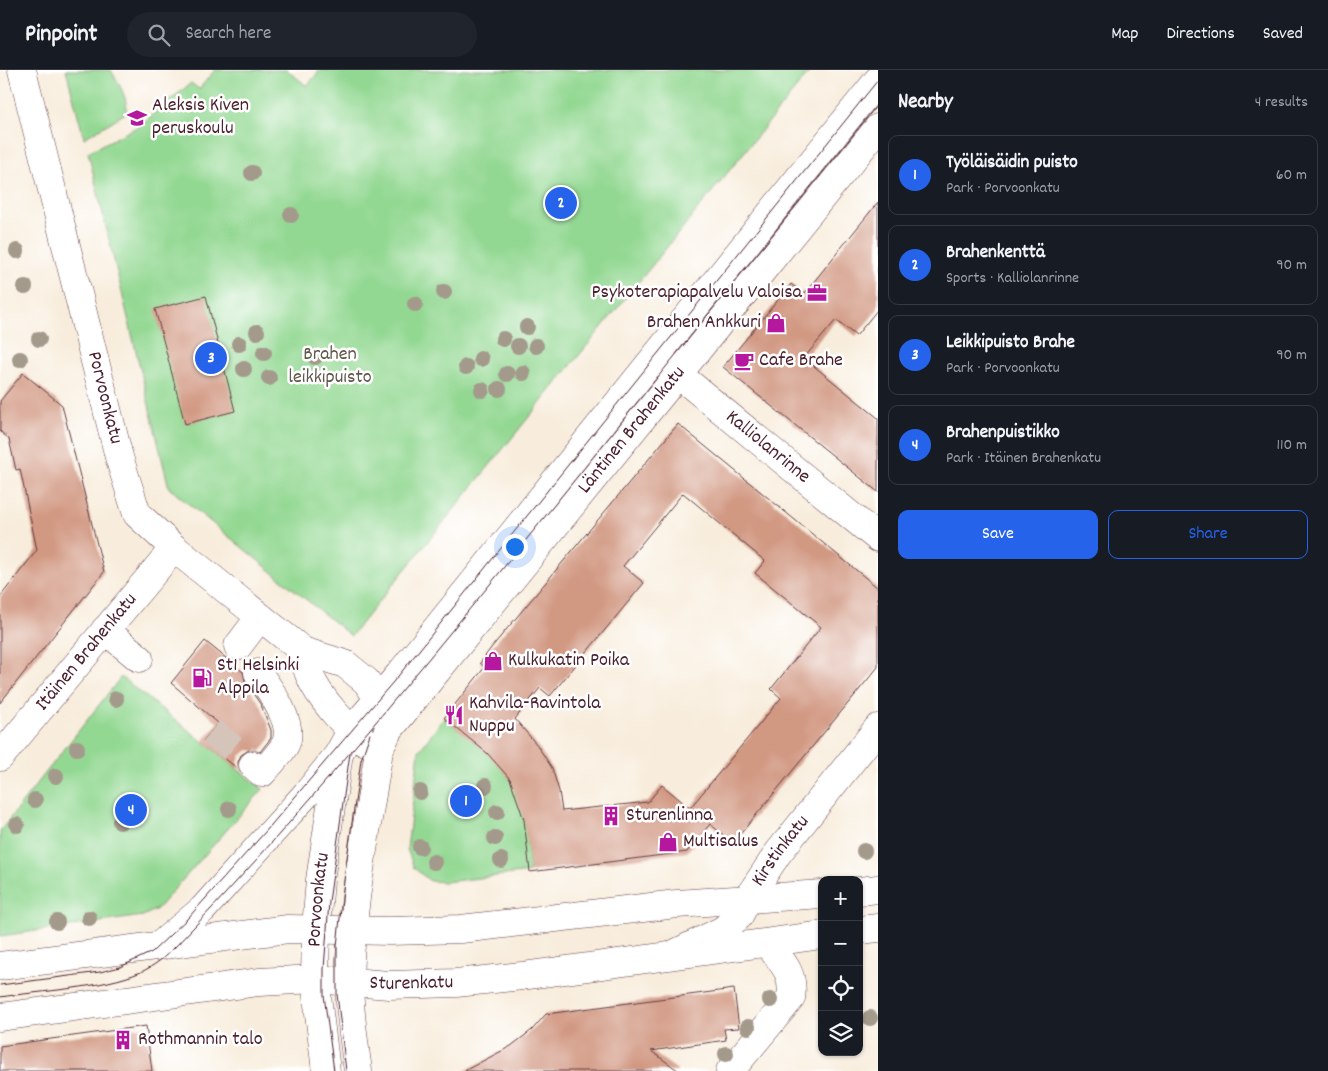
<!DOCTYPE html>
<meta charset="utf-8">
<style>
body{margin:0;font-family:Dekko,sans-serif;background:#20242c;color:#f1f3f6}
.controls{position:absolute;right:15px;bottom:15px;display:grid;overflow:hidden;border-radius:10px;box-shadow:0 1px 4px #0004}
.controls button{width:45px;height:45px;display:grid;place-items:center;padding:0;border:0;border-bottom:1px solid #363941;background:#171b24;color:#f1f3f6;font:25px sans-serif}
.you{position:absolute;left:514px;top:476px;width:18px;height:18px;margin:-12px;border:4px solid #fff;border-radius:50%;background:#1a73e8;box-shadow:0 0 0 8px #1a73e833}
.badge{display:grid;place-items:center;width:32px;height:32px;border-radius:50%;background:#2563eb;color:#fff;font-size:16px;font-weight:700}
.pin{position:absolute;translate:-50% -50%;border:2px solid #fff;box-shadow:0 1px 5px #0006}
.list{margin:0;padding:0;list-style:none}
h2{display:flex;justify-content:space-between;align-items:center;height:65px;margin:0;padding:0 20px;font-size:21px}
h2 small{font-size:16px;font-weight:400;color:#9ea1a6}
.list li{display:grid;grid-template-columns:32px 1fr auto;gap:15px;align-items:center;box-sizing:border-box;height:80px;margin:0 10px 10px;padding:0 10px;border:1px solid #363941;border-radius:10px}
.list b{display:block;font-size:19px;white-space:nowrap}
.list p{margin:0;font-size:16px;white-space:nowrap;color:#9ea1a6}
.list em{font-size:16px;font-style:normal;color:#9ea1a6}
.actions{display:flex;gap:10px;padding:15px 20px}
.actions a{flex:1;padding:11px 0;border:1px solid #2563eb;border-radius:10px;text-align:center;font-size:18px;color:#2563eb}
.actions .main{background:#2563eb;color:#fff}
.icon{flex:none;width:28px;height:28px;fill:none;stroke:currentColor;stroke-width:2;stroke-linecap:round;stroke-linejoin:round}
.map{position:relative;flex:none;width:878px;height:1001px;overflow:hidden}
header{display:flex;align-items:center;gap:30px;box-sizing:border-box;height:70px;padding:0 25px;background:#171b24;border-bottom:1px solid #363941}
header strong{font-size:24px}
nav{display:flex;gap:28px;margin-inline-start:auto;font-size:18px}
.search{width:350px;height:45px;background:#20242c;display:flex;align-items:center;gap:12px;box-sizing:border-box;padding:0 18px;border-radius:28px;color:#9ea1a6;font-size:19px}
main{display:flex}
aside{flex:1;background:#171b24}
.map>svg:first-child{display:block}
.green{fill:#93d892;stroke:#6e7c5e}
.building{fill:#d19882;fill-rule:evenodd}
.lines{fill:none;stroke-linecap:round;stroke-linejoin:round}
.minor-tunnel{stroke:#d5c4b9;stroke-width:28;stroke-dasharray:28 14;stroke-linecap:butt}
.minor-casing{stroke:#643e46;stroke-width:29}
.major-casing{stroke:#643e46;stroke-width:29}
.minor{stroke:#fff;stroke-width:28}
.major{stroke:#fff;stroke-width:28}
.tram{stroke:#4a1f2b;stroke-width:1}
.tree{fill:#a49a8c}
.labels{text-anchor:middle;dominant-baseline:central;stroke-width:5;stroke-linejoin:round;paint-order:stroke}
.poi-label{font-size:20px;fill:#4a1f2b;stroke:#fff;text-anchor:start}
.park-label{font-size:20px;fill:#60564a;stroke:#fff}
.street-label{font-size:20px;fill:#4a1f2b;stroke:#fff}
</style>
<header>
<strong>Pinpoint</strong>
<div class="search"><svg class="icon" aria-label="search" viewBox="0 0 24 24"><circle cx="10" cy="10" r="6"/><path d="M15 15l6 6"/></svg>Search here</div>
<nav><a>Map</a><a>Directions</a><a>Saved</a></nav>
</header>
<main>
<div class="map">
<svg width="878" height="1001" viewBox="0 0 878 1001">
<rect width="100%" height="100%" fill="#fff"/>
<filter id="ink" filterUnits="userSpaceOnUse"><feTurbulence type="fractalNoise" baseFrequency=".02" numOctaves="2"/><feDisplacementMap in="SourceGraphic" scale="10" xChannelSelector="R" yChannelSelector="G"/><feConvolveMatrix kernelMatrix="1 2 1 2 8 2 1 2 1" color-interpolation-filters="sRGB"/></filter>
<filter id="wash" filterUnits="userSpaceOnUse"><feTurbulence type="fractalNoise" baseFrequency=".0096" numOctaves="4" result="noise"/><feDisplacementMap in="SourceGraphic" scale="20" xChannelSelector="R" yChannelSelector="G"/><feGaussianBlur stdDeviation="1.12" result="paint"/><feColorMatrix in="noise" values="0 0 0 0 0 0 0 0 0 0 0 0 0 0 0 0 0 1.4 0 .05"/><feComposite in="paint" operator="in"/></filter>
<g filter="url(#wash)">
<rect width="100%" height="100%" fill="#f8eddc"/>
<g class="green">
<path d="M66,0H111C118,13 129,28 126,43L84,68Z"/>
<path d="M215,0H287L307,16L320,0H811L351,566L169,418L88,82L139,56L191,13L199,19Z"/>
<path d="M121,607L263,719L157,839L143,846L0,866V761Z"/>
<path d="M444,648C466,666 493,683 509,708C527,735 526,772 530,802L445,812L430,811L414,798L407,779L419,681Z"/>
</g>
<g id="blocks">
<g class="building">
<path d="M878,132V239L856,266L836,250L804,288L878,348V422L723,297L791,214L804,224Z"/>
<path d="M206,226L235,341L185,354L155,239Z"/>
<path d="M23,303L62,335L104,502L0,633V527L37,480L20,399L16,400L9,369L0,361V331Z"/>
<path d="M678,354L878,518V597L733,773L710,754L687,782L530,802L524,750L510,709L487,683L444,648L485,597L480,593L491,578ZM683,423L765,491L755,503L821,557L771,619L781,628L690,738L662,715L648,732L562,741L559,721L552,698L537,675L515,649L540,618L550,626L644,513L623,496Z"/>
<path d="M205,571L243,602L245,612L261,635L271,660V668L260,682L249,680L241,685L238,692V699L203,671L218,653L171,613Z"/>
<path d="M734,919L739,958L724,959L726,970L651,981L679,1001H464L511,976L532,960L546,944Z"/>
<path d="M146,956L152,1001H0V976Z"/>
</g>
</g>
</g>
<g filter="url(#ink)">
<use href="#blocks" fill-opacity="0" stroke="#643e46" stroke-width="1"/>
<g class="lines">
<path class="minor-tunnel" d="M211,661L253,695"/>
<defs>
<g id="minor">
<path id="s1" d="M22,0L119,387L137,444L174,478L303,581L345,594L366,611L379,629L383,645"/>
<path id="s2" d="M663,292L878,468"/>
<path d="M105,560L139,588"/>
<path d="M238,576L260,547"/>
<path d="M303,581C305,588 306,597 309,604C318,626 346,659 366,672"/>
<path id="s3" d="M0,687L174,478"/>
<path d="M253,695L262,703C270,694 279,685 285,675C296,655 269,618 258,603"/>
<path d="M160,875L203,839L309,721L337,686"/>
<path id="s4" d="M676,883L723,860L739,846L748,828L778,783L878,658"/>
<path id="s5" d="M326,1001L315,909L316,858L320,810L339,683L351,661L399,605L878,10"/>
<path id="s6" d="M358,1001C354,971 349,940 349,910C351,836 368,754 379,680L388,661L878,58"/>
<path d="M730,1001L791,928C795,903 782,892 767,873"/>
</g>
<g id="major">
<path d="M859,821L878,819"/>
<path d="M859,860L878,858"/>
<path d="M0,896L288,859L391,861L461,859L677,834L822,824"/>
<path id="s7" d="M0,947L259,912L315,909L389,915L456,913L522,906L822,865"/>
</g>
</defs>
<use href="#minor" class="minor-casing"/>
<use href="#major" class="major-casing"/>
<use href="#minor" class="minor"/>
<use href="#major" class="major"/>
<g class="tram">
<path d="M0,915L100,902L120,897L152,882L188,848L266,761L399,605L878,10"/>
<path d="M0,927C41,921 104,918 141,902C154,896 165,887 175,877C290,758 395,630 500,502C627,346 752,190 878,34"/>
<path d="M334,1001L324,925V899L329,832L350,683"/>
<path d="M346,1001L337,924V876L345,802L361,690L370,664"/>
</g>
</g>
<g class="tree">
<circle cx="252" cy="103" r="8"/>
<circle cx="291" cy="145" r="8"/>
<circle cx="17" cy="181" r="8"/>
<circle cx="25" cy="217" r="8"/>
<circle cx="444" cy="222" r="8"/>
<circle cx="415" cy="234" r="8"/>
<circle cx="527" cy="257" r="8"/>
<circle cx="257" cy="262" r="8"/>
<circle cx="39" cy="269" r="8"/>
<circle cx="503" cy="269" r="8"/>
<circle cx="239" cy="274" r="8"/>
<circle cx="518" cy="276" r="8"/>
<circle cx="536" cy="276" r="8"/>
<circle cx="264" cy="283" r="8"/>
<circle cx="315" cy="287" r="8"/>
<circle cx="20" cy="289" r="8"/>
<circle cx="481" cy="289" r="8"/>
<circle cx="466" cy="297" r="8"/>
<circle cx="244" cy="299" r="8"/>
<circle cx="523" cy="303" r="8"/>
<circle cx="507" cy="304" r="8"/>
<circle cx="269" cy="308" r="8"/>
<circle cx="499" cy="319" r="8"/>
<circle cx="482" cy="320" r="8"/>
<circle cx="116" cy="629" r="8"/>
<circle cx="77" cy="678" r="8"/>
<circle cx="56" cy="706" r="8"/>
<circle cx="485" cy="716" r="8"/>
<circle cx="420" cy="722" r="8"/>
<circle cx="35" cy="730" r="8"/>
<circle cx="229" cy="739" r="8"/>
<circle cx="497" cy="742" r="8"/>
<circle cx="120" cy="752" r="8"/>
<circle cx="17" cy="755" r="8"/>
<circle cx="495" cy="768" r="8"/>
<circle cx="420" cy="777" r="8"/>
<circle cx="864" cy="781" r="8"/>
<circle cx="501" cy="790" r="8"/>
<circle cx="434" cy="792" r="8"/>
<circle cx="89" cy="848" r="8"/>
<circle cx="57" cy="852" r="8"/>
<circle cx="770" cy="930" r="8"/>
<circle cx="870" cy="948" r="8"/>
<circle cx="748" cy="957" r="8"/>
<circle cx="726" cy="984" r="8"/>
</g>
</g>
<defs>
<symbol id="school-bare" viewBox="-9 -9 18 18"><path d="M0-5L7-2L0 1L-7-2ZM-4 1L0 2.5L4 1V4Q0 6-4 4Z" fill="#b5179e" stroke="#fff" stroke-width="2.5" paint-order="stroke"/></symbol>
<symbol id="office-bare" viewBox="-9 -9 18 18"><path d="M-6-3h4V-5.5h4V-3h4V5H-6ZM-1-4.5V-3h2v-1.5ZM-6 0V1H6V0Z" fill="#b5179e" stroke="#fff" stroke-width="2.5" paint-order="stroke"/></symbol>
<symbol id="shop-bare" viewBox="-9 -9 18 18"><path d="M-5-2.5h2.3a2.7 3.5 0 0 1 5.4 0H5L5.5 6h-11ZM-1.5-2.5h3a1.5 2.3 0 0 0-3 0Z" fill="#b5179e" stroke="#fff" stroke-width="2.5" paint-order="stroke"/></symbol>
<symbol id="cafe-bare" viewBox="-9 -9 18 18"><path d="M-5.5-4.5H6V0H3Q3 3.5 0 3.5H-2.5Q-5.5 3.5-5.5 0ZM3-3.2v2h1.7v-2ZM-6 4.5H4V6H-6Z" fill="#b5179e" stroke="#fff" stroke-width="2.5" paint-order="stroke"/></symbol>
<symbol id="fuel-bare" viewBox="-9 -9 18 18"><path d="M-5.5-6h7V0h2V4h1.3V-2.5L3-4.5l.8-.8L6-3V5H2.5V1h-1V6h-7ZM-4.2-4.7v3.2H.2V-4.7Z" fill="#b5179e" stroke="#fff" stroke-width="2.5" paint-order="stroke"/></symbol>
<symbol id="restaurant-bare" viewBox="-9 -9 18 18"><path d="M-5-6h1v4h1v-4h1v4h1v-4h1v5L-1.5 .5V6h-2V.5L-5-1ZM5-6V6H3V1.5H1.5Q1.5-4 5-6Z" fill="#b5179e" stroke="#fff" stroke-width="2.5" paint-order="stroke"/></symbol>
<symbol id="building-bare" viewBox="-9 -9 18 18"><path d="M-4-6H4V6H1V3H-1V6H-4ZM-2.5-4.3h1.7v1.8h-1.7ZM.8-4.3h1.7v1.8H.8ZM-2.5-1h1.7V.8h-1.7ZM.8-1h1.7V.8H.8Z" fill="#b5179e" stroke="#fff" stroke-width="2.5" paint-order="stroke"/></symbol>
</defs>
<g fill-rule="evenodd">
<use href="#school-bare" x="123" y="34" width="28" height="28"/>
<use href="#office-bare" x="803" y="209" width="28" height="28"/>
<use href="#shop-bare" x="762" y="239" width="28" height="28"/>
<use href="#cafe-bare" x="730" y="277" width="28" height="28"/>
<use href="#shop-bare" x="479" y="577" width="28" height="28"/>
<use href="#fuel-bare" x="188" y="594" width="28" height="28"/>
<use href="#restaurant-bare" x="440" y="631" width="28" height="28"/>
<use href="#building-bare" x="597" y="732" width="28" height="28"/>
<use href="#shop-bare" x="654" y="758" width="28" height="28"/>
<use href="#building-bare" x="109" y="956" width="28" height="28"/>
</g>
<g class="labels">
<g class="poi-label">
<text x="152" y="36">Aleksis Kiven<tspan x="152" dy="23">peruskoulu</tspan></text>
<text x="802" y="223" text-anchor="end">Psykoterapiapalvelu Valoisa</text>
<text x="761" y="253" text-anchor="end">Brahen Ankkuri</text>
<text x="759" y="291">Cafe Brahe</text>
<text x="508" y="591">Kulkukatin Poika</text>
<text x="217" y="596">St1 Helsinki<tspan x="217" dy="23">Alppila</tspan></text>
<text x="469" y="634">Kahvila-Ravintola<tspan x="469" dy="23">Nuppu</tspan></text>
<text x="626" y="746">Sturenlinna</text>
<text x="683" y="772">Multisalus</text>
<text x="138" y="970">Rothmannin talo</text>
</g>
<g class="park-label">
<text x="330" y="285">Brahen<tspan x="330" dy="23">leikkipuisto</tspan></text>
</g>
<g class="street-label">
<text stroke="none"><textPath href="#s1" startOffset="338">Porvoonkatu</textPath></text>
<text stroke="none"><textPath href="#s6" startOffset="732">Läntinen Brahenkatu</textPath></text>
<text stroke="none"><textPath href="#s2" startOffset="135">Kalliolanrinne</textPath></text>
<text stroke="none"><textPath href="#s3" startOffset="136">Itäinen Brahenkatu</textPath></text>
<text stroke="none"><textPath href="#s4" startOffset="151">Kirstinkatu</textPath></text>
<text stroke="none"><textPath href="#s5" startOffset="172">Porvoonkatu</textPath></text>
<text stroke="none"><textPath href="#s7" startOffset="414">Sturenkatu</textPath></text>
</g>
</g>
</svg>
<div class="controls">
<button>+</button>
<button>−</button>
<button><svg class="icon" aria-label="locate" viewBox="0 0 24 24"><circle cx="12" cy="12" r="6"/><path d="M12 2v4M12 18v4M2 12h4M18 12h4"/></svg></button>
<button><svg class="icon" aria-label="layers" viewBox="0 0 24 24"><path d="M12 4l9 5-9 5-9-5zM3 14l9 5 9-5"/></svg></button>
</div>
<div class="you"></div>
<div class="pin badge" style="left:466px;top:731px">1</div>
<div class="pin badge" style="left:561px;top:133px">2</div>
<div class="pin badge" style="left:211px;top:288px">3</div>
<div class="pin badge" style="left:131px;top:740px">4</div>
</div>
<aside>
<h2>Nearby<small>4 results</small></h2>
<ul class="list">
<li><span class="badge">1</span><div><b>Työläisäidin puisto</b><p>Park · Porvoonkatu</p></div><em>60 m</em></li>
<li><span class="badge">2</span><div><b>Brahenkenttä</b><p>Sports · Kalliolanrinne</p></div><em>90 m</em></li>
<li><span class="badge">3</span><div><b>Leikkipuisto Brahe</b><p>Park · Porvoonkatu</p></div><em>90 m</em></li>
<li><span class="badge">4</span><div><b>Brahenpuistikko</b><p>Park · Itäinen Brahenkatu</p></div><em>110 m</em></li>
</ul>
<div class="actions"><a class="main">Save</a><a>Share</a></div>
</aside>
</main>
